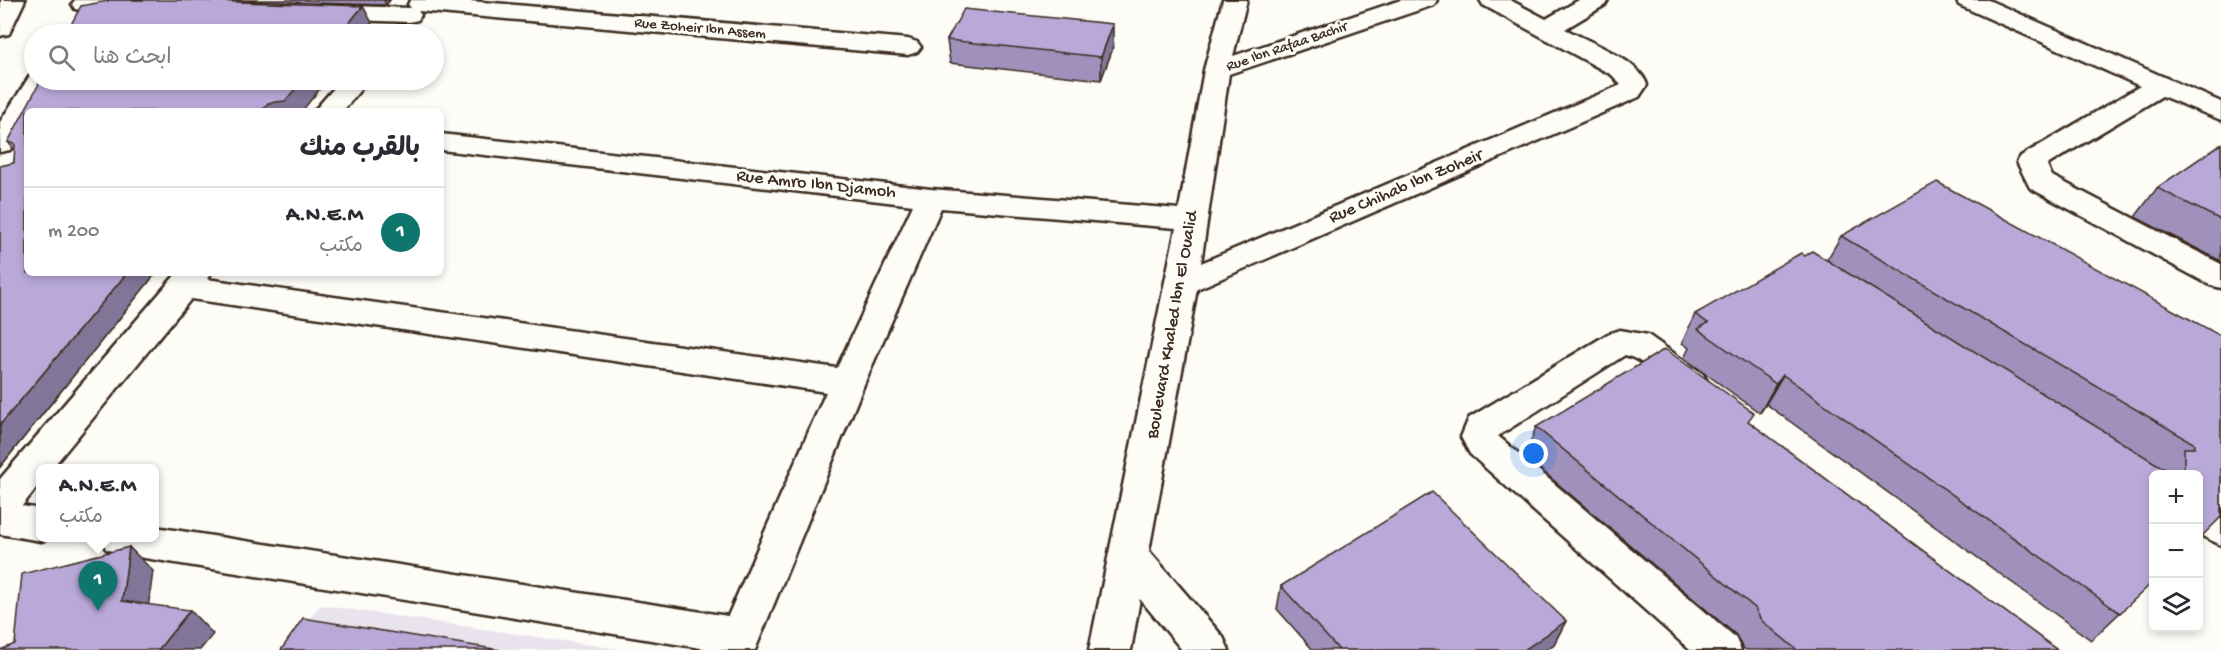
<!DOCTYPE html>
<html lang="ar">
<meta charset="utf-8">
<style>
body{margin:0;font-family:"Gochi Hand","Playpen Sans Arabic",sans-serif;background:#f2f2f3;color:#2b2b33;direction:rtl}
.controls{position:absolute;right:18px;bottom:18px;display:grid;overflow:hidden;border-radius:9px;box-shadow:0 3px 9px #0003}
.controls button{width:54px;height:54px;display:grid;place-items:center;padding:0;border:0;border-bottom:2px solid #e1e1e2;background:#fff;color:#2b2b33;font:30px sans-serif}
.you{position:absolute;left:1534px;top:454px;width:21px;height:21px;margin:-15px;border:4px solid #fff;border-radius:50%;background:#1a73e8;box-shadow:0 0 0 9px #1a73e833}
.badge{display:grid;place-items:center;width:39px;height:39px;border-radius:50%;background:#0f766e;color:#fff;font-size:20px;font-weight:700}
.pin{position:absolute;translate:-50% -50px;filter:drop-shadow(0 2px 3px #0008)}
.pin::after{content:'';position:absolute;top:32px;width:21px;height:18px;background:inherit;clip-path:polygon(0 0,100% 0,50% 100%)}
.popup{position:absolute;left:36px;top:464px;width:123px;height:78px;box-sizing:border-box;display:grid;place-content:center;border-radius:9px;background:#fff;filter:drop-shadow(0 2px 4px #0005);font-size:20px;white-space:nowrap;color:#7c7c81}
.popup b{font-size:22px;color:#2b2b33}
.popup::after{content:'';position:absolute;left:50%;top:100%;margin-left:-12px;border:12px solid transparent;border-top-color:#fff}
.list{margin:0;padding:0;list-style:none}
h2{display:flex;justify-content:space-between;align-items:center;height:78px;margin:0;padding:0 24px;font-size:26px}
h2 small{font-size:20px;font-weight:400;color:#7c7c81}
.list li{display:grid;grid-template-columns:39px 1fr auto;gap:18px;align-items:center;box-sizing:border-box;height:90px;padding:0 24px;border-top:2px solid #e1e1e2}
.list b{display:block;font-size:22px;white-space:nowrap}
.list p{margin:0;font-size:20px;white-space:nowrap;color:#7c7c81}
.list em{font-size:20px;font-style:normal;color:#7c7c81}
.icon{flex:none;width:33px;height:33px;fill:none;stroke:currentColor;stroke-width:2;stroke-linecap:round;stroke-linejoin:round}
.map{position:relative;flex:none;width:2221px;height:650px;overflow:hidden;direction:ltr}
.search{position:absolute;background:#fff;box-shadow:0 3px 9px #0003;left:24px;top:24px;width:420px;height:66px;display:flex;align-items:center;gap:15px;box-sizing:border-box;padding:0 21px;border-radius:33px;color:#7c7c81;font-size:22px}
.panel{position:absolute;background:#fff;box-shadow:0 3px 9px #0003;left:24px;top:108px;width:420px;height:168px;border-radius:9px;direction:rtl}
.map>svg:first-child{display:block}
.built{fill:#e9e3ee}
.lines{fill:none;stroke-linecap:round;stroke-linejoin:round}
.minor-casing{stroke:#3b2a1e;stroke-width:5}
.highway-casing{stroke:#3b2a1e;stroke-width:5}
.minor{fill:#fdfcf7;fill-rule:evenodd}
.highway{fill:#fdfcf7;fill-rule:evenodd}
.wall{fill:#9f91bb;stroke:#3b2a1e;stroke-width:1.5}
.shaded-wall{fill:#827698;stroke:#3b2a1e;stroke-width:1.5}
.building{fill:#b9a9d9;stroke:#3b2a1e;stroke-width:1.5}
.labels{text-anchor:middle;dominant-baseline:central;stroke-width:6;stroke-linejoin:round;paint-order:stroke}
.far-street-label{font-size:15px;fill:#3b2a1e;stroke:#fdfcf7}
.street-label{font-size:18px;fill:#3b2a1e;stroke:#fdfcf7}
</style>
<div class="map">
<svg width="2221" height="650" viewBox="0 0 2221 650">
<rect width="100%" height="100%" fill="#fdfcf7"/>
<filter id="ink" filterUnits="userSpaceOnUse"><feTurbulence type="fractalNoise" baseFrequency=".0167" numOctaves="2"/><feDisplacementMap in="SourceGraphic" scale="12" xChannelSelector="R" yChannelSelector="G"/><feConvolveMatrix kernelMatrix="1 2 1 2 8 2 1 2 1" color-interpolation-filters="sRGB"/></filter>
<g filter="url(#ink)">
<path class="built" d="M320,605L625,650H285Z"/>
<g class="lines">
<defs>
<g id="minor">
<path d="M75,0H140L147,6L144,11C124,16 95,14 75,9L72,4Z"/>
<path d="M411,0H458L908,39L917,42L921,47L917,52L908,55L418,11L421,15L418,20L409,22L321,19L312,17L309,12L312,7L321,5L411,8L408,4Z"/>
<path d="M1223,0H1247L1233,56L1401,0H1437L1434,5L1229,74L1201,263L1621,85L1612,75L1483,5L1480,0H1510L1546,19L1579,0H1608L1605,5L1565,29C1587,41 1640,60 1647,85L1639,97L1197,289L1149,551L1223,637L1229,650H1182L1140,599L1131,650H1089L1176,228L941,208L865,382L755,650H713L120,554L106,549L101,538H155V527L728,616L826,392L191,299L52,468H41V482L22,506L41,509V538H51L41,541L0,534V479L177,273H211L207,279L837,368L913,205L441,150V134L931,189L1179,209L1204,70Z"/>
<path d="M1956,0H1988L2221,102V120L2162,96L2047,165L2052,176L2221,264V288L2210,285L2030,188L2017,162L2021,156L2140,86L1959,5Z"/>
<path d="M34,73V80H53L34,111H27V123L10,150L0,152V122L31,74Z"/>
<path d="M341,80H368L343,111H314Z"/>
<path d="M1620,330L1648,335L1703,374L1708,383L1703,392C1669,402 1655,362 1625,355L1498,436L1735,637L1741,650H1690L1470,454L1461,437L1469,418L1608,334Z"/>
<path d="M2198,499L2221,509V545L2198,534Z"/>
</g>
<path id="highway" d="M1,0H25L9,34L0,36Z"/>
</defs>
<use href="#minor" class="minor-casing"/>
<use href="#highway" class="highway-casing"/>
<use href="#minor" class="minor"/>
<use href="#highway" class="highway"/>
</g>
<g class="wall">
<path d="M205,0H390L386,5Z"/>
<path d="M947,40L1113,48L1101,80L950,63Z"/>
<path d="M27,111V273H156L0,467V166L14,163L15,151L8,142Z"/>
<path d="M2221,144V261L2135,217L2157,188Z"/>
<path d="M1841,236L2221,336V517L2091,640L1766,404L1760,413L1684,358L1689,348L1682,343L1695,314L1805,256L1827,260Z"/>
<path d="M1749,422L2057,650H1746L1742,647L1736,635L1525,456L1536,427Z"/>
<path d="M1281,586L1566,621L1554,644L1546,650H1313L1277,609Z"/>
</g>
<g class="shaded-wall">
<path d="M384,0H390L386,5Z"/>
<path d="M363,6L372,23L363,34H340Z"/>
<path d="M1113,24V48L1101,80V57Z"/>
<path d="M303,80H327L302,111H262L268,103Z"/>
<path d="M127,273H156L0,467V425Z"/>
<path d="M1783,375L1766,404L1760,413L1776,384Z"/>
<path d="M129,547L153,571L146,624L122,601Z"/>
<path d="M190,610L213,634L200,650H158Z"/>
<path d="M1566,621L1554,644L1546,650H1524Z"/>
</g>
<g class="building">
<path d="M108,0H177L363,6L340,34H66L81,6L108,1Z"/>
<path d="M964,9L1113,24L1101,57L947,40Z"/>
<path d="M41,80H303L285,101L268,103L262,111H27V273H127L0,425V166L14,163L15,144L8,142Z"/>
<path d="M2221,144V220L2157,188Z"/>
<path d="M1937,182L2221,336V517L2199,539V474H2154V581L2120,613L1783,375L1776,384L1698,329L1708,323L1695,314L1801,253L1805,256L1812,251L2168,471L2184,474V448H2194L2195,444L1841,236Z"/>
<path d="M1665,349L1754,413L1748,421L2057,650H1797L1761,620L1755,608L1536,427Z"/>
<path d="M1432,492L1566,621L1524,650H1339L1281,586Z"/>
<path d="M129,547L122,601L190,610L158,650H0L15,644L22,574Z"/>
<path d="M303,618L500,650H281Z"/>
</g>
</g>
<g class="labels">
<g class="far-street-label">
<text transform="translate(700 29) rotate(5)">Rue Zoheir Ibn Assem</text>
<text transform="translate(1287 47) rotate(-19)">Rue Ibn Rafaa Bachir</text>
</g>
<g class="street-label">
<text transform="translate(816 185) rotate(6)">Rue Amro Ibn Djamoh</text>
<text transform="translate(1406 187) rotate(-23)">Rue Chihab Ibn Zoheir</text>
<text transform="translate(1173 325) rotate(-80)">Boulevard Khaled Ibn El Oualid</text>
</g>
</g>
</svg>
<div class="controls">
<button>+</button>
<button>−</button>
<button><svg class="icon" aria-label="layers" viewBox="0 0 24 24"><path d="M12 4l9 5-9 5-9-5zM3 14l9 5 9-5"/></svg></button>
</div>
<div class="you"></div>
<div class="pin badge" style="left:98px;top:611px">1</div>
<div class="popup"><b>A.N.E.M</b>مكتب</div>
<div class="search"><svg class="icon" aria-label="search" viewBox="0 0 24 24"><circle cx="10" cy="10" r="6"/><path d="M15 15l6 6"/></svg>ابحث هنا</div>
<section class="panel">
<h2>بالقرب منك<small></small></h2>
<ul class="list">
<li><span class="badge">1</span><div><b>A.N.E.M</b><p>مكتب</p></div><em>200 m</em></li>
</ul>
</section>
</div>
